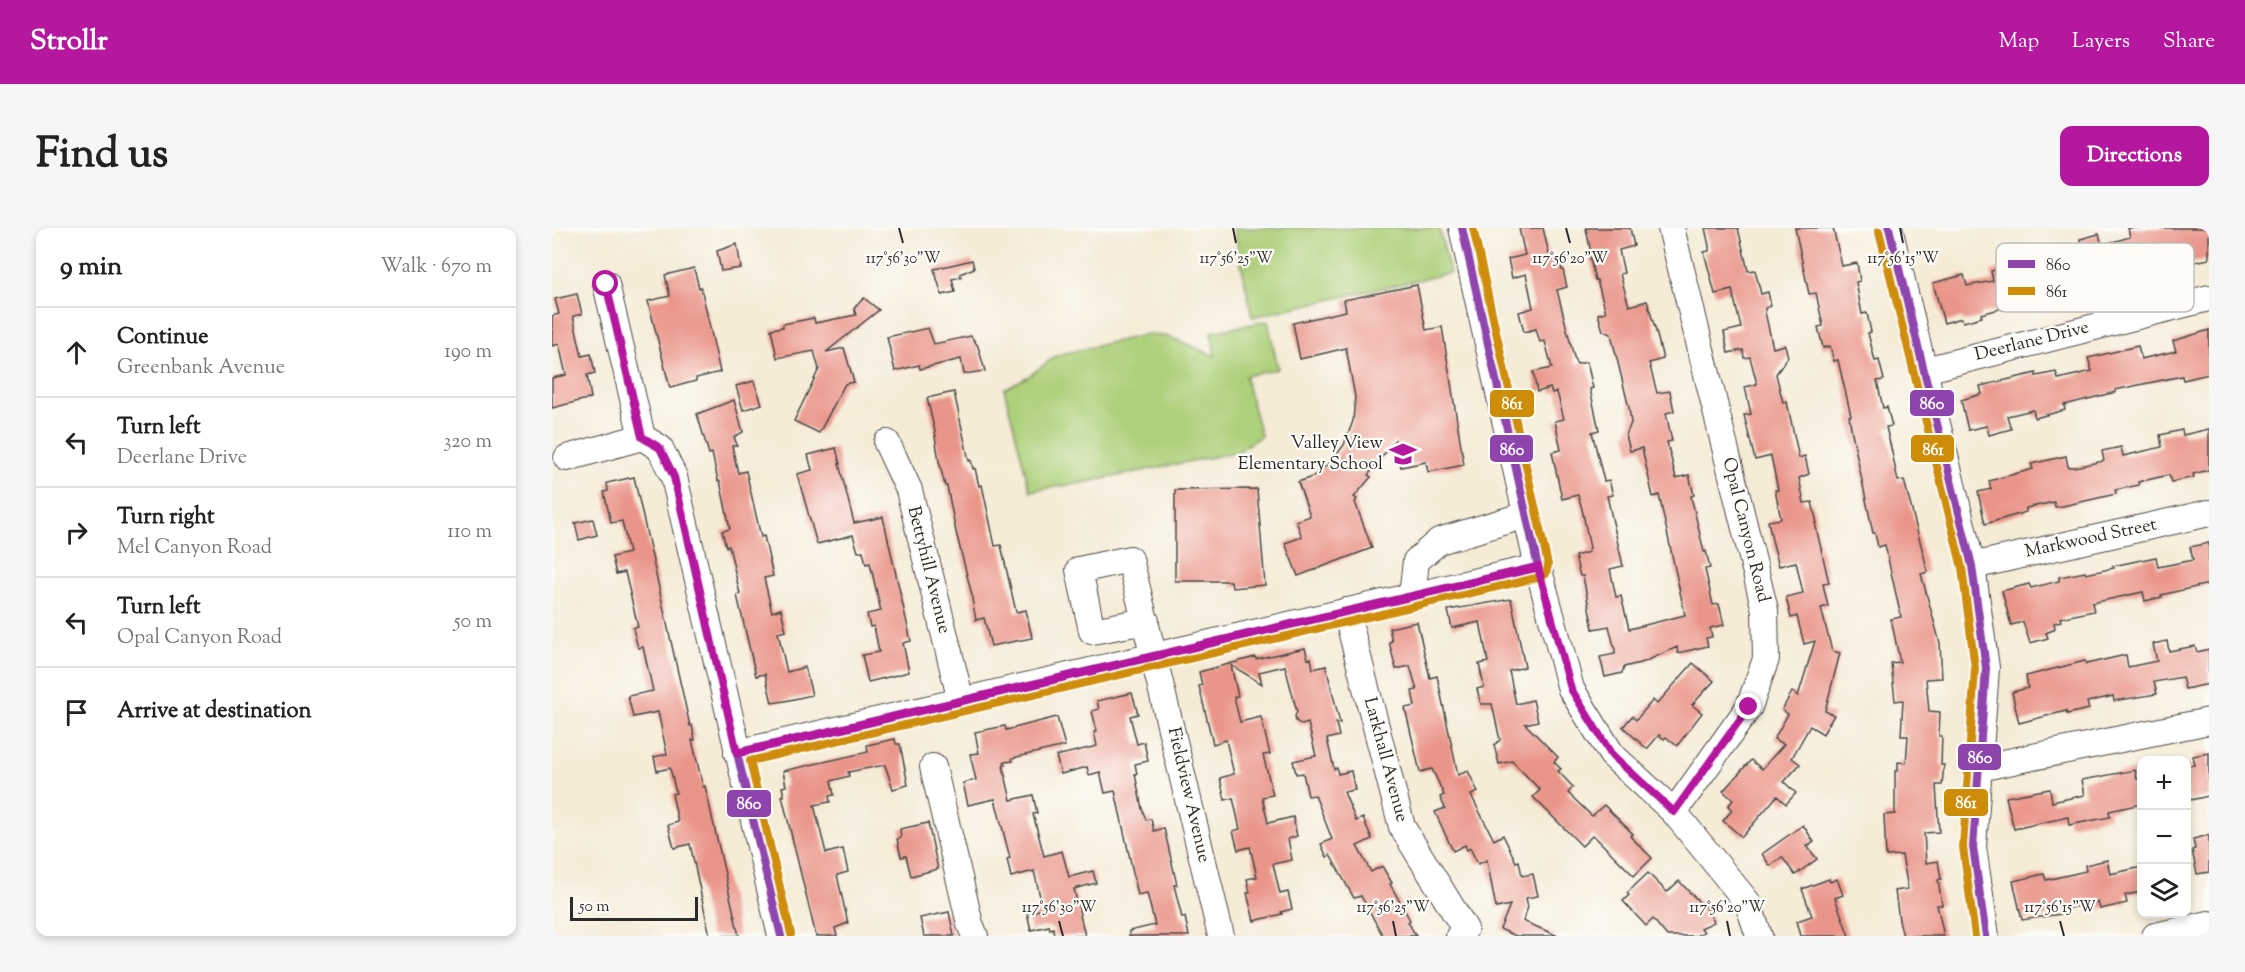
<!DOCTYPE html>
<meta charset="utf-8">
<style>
body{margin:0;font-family:"Sorts Mill Goudy",serif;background:#f6f6f6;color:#222}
.controls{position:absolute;right:18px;bottom:18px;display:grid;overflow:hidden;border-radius:12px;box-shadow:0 3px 9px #0003}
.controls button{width:54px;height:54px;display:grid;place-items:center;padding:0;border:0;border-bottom:2px solid #e0e0e0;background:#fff;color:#222;font:30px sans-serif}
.scale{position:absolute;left:18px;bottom:15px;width:128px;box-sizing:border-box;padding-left:6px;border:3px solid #2b2b2b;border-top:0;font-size:16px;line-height:21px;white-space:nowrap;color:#2b2b2b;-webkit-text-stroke:4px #fdfcf7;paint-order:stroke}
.stop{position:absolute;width:18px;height:18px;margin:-14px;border:4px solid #b5179e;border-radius:50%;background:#fff}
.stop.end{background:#b5179e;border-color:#fff;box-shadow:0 2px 6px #0008}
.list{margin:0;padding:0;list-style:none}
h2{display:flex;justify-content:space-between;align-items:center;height:78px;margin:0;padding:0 24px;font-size:26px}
h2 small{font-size:20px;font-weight:400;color:#767676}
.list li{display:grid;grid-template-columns:39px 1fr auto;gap:18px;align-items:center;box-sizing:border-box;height:90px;padding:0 24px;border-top:2px solid #e0e0e0}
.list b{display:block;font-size:22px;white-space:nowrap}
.list p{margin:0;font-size:20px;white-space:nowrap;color:#767676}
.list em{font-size:20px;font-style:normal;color:#767676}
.icon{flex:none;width:33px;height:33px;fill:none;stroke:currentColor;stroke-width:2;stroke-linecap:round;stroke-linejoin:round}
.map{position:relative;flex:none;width:1657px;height:708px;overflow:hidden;border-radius:12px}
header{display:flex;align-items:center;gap:36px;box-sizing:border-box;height:84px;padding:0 30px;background:#b5179e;color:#fff}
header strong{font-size:28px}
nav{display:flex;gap:33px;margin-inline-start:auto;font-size:21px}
.intro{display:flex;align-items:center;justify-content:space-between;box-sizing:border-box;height:144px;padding:0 36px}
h1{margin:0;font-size:42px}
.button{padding:15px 27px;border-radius:12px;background:#b5179e;color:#fff;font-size:21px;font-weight:700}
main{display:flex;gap:36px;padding:0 36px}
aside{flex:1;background:#fff;border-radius:12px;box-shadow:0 3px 9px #0003}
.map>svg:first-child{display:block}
.green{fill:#add07a;stroke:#6c7e52;stroke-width:1.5}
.building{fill:#ea958a}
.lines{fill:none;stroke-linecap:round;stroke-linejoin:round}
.minor-casing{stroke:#494845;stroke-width:28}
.minor{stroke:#fff;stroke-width:26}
.bus-1-casing{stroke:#fdfcf7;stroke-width:12}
.bus-2-casing{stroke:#fdfcf7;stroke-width:12}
.bus-1{stroke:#8e44ad;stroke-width:8}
.bus-2{stroke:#ce8d09;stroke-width:8}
.route{stroke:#b5179e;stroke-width:8}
.ticks{fill:none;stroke:#2b2b2b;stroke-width:2}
.labels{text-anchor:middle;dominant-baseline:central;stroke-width:4.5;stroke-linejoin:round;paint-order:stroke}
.street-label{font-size:18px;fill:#2b2b2b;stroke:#fdfcf7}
.poi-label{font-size:18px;fill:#2b2b2b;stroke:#fdfcf7;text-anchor:end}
.key{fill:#fdfcf7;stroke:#bebdba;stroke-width:1.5}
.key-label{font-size:16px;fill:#2b2b2b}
.ticks-label{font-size:15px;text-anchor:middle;fill:#2b2b2b;stroke:#fdfcf7;stroke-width:4.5;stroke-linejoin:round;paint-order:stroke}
.line-badge{stroke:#fdfcf7;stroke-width:2}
.badge-label{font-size:16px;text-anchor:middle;font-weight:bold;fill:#fff}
</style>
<header>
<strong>Strollr</strong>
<nav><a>Map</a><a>Layers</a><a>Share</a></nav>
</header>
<div class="intro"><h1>Find us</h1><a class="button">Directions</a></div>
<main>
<aside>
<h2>9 min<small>Walk · 670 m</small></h2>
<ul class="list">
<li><svg class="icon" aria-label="ahead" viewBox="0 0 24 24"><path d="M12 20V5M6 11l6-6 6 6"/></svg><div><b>Continue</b><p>Greenbank Avenue</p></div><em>190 m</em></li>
<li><svg class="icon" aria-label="left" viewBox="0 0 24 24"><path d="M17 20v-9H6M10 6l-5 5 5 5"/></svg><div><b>Turn left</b><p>Deerlane Drive</p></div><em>320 m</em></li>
<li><svg class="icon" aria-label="right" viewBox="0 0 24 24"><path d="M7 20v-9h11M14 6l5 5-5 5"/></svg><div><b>Turn right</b><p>Mel Canyon Road</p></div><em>110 m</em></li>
<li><svg class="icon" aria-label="left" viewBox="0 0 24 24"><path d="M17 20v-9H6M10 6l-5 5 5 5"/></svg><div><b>Turn left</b><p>Opal Canyon Road</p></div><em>50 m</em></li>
<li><svg class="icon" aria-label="arrive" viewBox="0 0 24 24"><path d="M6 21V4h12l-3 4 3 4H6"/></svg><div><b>Arrive at destination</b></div></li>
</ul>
</aside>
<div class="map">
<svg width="1657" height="708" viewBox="0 0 1657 708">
<rect width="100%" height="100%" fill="#fdfcf7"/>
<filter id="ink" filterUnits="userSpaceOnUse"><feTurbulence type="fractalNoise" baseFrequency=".0167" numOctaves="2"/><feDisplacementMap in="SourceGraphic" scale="12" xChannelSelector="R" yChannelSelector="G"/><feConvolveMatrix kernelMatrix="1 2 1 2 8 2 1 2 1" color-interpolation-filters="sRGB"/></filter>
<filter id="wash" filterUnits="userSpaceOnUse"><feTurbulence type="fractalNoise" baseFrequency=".008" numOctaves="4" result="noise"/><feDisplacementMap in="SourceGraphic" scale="24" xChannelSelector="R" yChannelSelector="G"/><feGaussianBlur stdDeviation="1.35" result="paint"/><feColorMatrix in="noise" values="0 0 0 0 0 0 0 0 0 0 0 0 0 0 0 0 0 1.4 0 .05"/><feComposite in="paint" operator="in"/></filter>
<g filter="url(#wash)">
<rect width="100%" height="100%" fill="#f5ebd6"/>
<g class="green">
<path d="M682,0H887L898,45L700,89Z"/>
<path d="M716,93L726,141L693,148L709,208L685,224L530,255L478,263L452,161L477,148L505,127L596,106L618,109L663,128L659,104Z"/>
</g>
<g id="blocks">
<g class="building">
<path d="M967,0H991L997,26L1008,34L1010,42H1011L1015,59L1005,62L1023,133L1025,136L1035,134L1041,160L1038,161L1047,202L1040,204L1052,253L1057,252L1061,267L1055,268L1071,338L1058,341L1064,369L1069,368L1077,401L1133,387L1107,267L1101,269L1090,220L1078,223L1074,207L1079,195L1077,180L1059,106L1051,103L1046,86L1054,84L1045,52H1043L1037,26L1039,25L1034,0H1078L1082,18L1067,22L1072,45L1068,46L1077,78L1095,73L1105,107L1111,131L1097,135L1105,165L1118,163L1122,183L1114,185L1120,213L1115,214L1124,250L1137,247L1142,267L1139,268L1152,324L1154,323L1158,340L1153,341L1161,377L1167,376L1172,397L1158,400L1160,409L1154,410L1156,418L1126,425L1125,419L1092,434L1072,439L1070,445L1053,449L1048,429L1063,426V422L1057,398L1041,401L1031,348H1028L1023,328L1037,324L1036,321L1038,320L1030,281L1026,267L1010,271L1000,224L1009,222L1003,193L1012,191L1005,164L1000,165L998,160L985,164L981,144L1000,140L993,113L988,114L984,101L972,104L967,84L981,80L974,46L960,50L956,31L973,27Z"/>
<path d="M1153,0H1186L1196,43L1203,42L1209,66L1216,64L1219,78L1213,80V84L1221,120L1233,117L1236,129L1224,146L1231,175L1235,174L1247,230L1253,228L1257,246L1247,250L1252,275L1260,274L1265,295H1263L1277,355L1271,356L1276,378L1269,380L1280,423L1288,425L1273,483L1282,487L1271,506L1258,498L1240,530L1248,536L1232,554L1244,565L1234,576L1225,568L1190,609L1171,593L1180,582L1176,578L1181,572L1171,563L1199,532L1210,541L1232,516L1222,511L1236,486L1230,482L1240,464L1246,468L1263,413L1252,416L1245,388L1239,390L1234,369L1251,365L1244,334L1227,338L1220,312L1216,293L1229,291L1223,262H1226L1219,228L1203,232L1192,187L1199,186L1193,159L1205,156L1198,129L1192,130L1191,122L1176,125L1172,104L1189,100L1180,62L1163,66L1152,24L1157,23V18Z"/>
<path d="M1243,0H1281L1290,38L1305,35L1308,53L1304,54L1310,86L1315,85L1319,104L1316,105L1323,133L1327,132L1332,152L1325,153L1331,180L1335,179L1340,198L1334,199L1339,220L1346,253L1352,252L1376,344L1369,346L1388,415L1390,450L1374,451L1377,483L1388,484L1387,508H1390L1389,537H1392L1390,557H1384L1387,604L1372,605L1374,635L1386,633L1389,651L1386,652L1390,677H1385L1392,708H1351L1347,692L1343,663L1356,661L1350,627L1334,628L1332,587L1343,586V543H1346V534L1354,535L1356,508H1349L1351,472L1343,473L1339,435L1348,434L1339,391L1349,389L1333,317L1326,319L1323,305H1321L1299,200L1297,188H1299L1286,132L1282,133L1278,118L1271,120L1266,99L1271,98L1264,65L1257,66Z"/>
<path d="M1576,0H1657V31L1607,42V40L1587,45L1586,40L1555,48L1557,55L1510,65L1509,59L1454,73L1455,79L1429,86L1430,89L1411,94L1410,90L1392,95L1381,55L1412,47L1415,58L1441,53L1439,43L1454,39L1457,48L1511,35L1509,28L1530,23L1528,11L1547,6L1550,17L1578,9Z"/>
<path d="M185,16L189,40L169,43L165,23Z"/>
<path d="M420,32L422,40L408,46L409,49L400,51L403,64L390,67L382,41Z"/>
<path d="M142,40L147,60L149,59L168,144L144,150V153L118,160L96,73L118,68L113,47Z"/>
<path d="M865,57L874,102L890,99L912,237L876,244L874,234L849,239L843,212L816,247L819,249L802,269L805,271L803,274L820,320L746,348L733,315L750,309L744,293L758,288L746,254L760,249L779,234L792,217L801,193L803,169L794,120L748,131L741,95L794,83L792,72Z"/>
<path d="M25,66L30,86L21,88L30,128L39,126L43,145L35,147L39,170L0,180V150L14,147L7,116L0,118V88L7,86L3,71Z"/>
<path d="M312,70L327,82L274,124L292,120L302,154L293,156L267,205L242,193L267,141L262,123L225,130L219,101L231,99V96L262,90L263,95L304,87L302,80Z"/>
<path d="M376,100L382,116L419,108L426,118L433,143L412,146L409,131L368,141L367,137L343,143L335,109Z"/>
<path d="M1657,102V146L1631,152L1630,148L1563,162L1564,164L1512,177L1513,182L1483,190L1481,182L1455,188L1459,201L1437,207L1435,198L1416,202L1409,172L1430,166L1428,158L1484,145V148L1504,144L1506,151L1540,143L1536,130L1586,118L1589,131L1624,123L1621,113Z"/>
<path d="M202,153L210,176L191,182L184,158Z"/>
<path d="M402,164L417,233L419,232L421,241L423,240L427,258L430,257L443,318L449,317L464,384L474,382L480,410L439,418L432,390L424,392L420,371H421L404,304L395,258H393L387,233L383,208H384L375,170Z"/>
<path d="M182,172L191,204L182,209L185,217L180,218L186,245L194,243L209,309L212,308L221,348L212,350L220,384L229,381L234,403L226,405L235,444L253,439L260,467L233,473L220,475L213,446L204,448L185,367L188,366L177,318L174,319L170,303L178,301L168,253H166L160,225L157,226L145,186Z"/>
<path d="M1657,201V242L1641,246L1642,249L1619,254L1617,247L1586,254L1587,257L1563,262L1564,266L1511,278L1503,279L1502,274L1474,280V284L1433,296L1426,264L1439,261L1437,253L1481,241L1479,236L1514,228L1516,239H1522L1552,233L1550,223L1569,219L1571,228L1610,219L1608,207L1630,202L1631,207Z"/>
<path d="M284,220L288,236H287L302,295L331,289L359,413L351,415L357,444L316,454L310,427L327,424L322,398L318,399L315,386L329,383L318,335L314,336L311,323L306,324L301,307L265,316L245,246L260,242L256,227Z"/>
<path d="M82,249L138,498L140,497L143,512H140L151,559L153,558L187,708H158L138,616L122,620L116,597L126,594L120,566L124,565L118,540L105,543L102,529L115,526L106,484L81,489L76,468L101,463L91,419L86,420L81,400L86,399L73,344L64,346L60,329L77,325L70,293L59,295L52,264L56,263L55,255Z"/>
<path d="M705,261L713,357L680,360L679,353H623V262Z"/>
<path d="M41,291L45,307L27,312L23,295Z"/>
<path d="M1657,315V356L1609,367L1610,369L1593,373L1591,364L1540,375L1542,383L1508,390L1509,393L1502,395L1503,400L1501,402L1494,405L1496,410L1478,415L1471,394L1459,397L1450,363L1477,356L1479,360L1507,353V349L1533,344L1534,346L1562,340L1561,338L1604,329L1606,339L1641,332L1638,319Z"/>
<path d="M959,371L973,439L957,443L964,476L981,472L986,493L973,496L1006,529L1002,534L1009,541L1006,543L1021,559L1016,565L1040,588L1052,577L1081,606L1078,608L1100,630L1082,648L1041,607L1030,618L981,569L988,562L960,533L947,536L942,517L948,512L940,476H929L925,461L932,459L927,436L936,434L928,394L900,400L896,382Z"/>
<path d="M865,394L878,450L885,448L906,547L916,543L926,564L919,567L942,612L951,607L964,634L967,633L970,648L981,646L986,668L974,670L976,679L971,693L1006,708H964L948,701L958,677L944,680L935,632L926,636L918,620L915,622L913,617L901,623L883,584L893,580L888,569L892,567L880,541L868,544L853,480L863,478L860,463L865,462L858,438L844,441L837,414L840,413L837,400Z"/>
<path d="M1615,413L1617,423L1643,418L1645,424L1657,421V456L1633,461L1630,449L1602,454L1605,466L1562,473L1561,468L1535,474L1537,481L1515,486L1514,483L1467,495L1460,464L1476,460L1474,448L1533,433L1534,436L1574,427L1576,439L1605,433L1601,416Z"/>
<path d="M753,420L756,431L759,430L761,441L774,438L788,495H784L787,508L775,511L782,541L785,540L786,546L799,543L803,562L792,564L804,593L811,590L820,611L805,618L819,644L830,638L840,655L838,656L858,692L856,694L864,708H831L809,668L802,670L778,627L775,629L769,616L780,611L763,567L756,568L751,545L744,546L741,533L764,528L756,495L750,497L744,493L743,488L745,484L733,438L707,444L710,456L679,437L686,468L682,469L688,494L709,489L718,526L711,527L721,567L710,569L716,595L741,589L745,608L736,611L740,632L721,636L728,666L736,664L740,681L729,684L730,686L702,693L695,665H698L695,651L705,649L698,619L686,622L681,603L688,601L681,570L673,572L668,550L682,546L674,512L661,516L647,458L650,457L647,444L703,429L704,431Z"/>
<path d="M1141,435L1162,453L1140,477L1150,485L1125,518L1114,509L1112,511L1107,507L1095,521L1071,499L1080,488L1084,492L1101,472L1105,476Z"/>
<path d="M580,465L586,486L578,488L585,516L592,514L596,533L583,536L585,546H583L590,581L594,592L599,591L602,603L612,600L625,657H622L630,690L633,689L637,708H577V703L603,697L595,665L586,667L563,563L553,565L548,544L537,547L535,539L509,546L504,528L545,518L542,504L545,503L540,483L547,481L545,473Z"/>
<path d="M505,489L513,518L460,530L461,533L452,534L453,537L451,538L459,572L481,567L485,585L481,586L492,628L510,623L517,649L541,643L544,655L522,661L533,708H502L501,700L498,701L497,698L479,702L475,685L491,681L482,643L459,649L455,631L458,630L443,571L416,577L411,555L424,552L418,526L427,525L423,504L453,498L454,502Z"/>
<path d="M343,511L344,516H348L356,557L341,561L333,537L296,544L297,548L279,553L282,567L277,568L278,574L262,577L274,625L291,621L296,644L285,647L296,695L283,700L285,708H264L230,568H232L230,559L234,558L231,543L316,524L315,517Z"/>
<path d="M1657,525V568L1638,572L1637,567L1635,568V538L1643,537L1641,528Z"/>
<path d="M1583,542L1585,551H1590V576L1557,583L1558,589L1517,597L1516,589L1462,601L1454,569L1498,561L1500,574L1533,567L1530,552Z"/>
<path d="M376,595L386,641L359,648L354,628L349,629L345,611L349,610L348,601Z"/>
<path d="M1251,597L1262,614L1255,618L1265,631L1243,647L1230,629L1218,638L1210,626Z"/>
<path d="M1657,607V644L1645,646L1640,622L1643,621L1641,611Z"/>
<path d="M1555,632L1558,646L1590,639V664L1573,667L1575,675L1548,681L1546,674L1508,682V686L1470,692L1461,653L1492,646L1494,652L1534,643L1533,637Z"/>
<path d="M1096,645L1115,664L1127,653L1149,676L1152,675L1162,694L1149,700L1152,704L1144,708H1115L1101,691L1094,698L1071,673L1077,667L1075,665Z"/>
<path d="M1277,651L1278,654L1285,651L1291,667L1283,670L1297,708H1249L1245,693L1260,688L1250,661Z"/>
<path d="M397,684L402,708H372L368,690Z"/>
</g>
</g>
</g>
<g filter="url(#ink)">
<use href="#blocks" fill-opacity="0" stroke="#494845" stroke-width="1.5"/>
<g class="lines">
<defs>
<g id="minor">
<path d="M910,0L986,339L1019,461L1060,527L1122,584L1196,675L1207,708"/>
<path d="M1119,0L1213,382L1214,431L1197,479L1122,584"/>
<path d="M1337,0L1420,338L1434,440L1421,619L1434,708"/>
<path d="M54,56L90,209L108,220L122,249L229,708"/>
<path d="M1373,142L1657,70"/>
<path d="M335,215L357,262L409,473"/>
<path d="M15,230L90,209"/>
<path d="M1420,338L1657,285"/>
<path d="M860,368L864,333L887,313L974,287"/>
<path d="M794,383L850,599L913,701L907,708"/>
<path d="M594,393L540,403L527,342L578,331L669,708"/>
<path d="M185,525L986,339"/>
<path d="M381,539L418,696L423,708"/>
<path d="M1427,540L1657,493"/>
<path d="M1603,708L1657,696"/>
</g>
</defs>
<use href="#minor" class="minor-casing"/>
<use href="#minor" class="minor"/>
<defs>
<g id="bus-1">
<path d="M1337,0L1420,338L1434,440L1421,619L1434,708"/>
<path d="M229,708L185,525L986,339L910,0"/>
</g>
<g id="bus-2">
<path d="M1327,3L1410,340L1423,440L1411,619L1423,708"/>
<path d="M239,706L198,533L988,349L994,346L996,337L921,0"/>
</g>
</defs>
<use href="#bus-1" class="bus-1-casing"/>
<use href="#bus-2" class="bus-2-casing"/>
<use href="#bus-1" class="bus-1"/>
<use href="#bus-2" class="bus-2"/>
</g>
</g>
<g class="lines" filter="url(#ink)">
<path class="route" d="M54,56L90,209L108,220L122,249L185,525L986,339L1019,461L1060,527L1122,584L1197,479"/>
</g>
<path class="ticks" d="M347,0L351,15M681,0L684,15M1014,0L1018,15M1348,0L1351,15M507,693L511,708M841,693L844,708M1175,693L1178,708M1508,693L1512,708"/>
<defs>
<symbol id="school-bare" viewBox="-9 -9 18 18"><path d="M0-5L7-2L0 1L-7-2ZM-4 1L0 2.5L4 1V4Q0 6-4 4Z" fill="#b5179e" stroke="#fdfcf7" stroke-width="2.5" paint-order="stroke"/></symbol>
</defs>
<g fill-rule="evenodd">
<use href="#school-bare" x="832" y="207" width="38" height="38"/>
</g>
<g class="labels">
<g class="street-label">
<text transform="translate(1480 114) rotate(-14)">Deerlane Drive</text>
<text transform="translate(1193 302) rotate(76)">Opal Canyon Road</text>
<text transform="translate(1539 311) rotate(-12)">Markwood Street</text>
<text transform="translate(376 342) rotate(76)">Bettyhill Avenue</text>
<text transform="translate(833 532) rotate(75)">Larkhall Avenue</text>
<text transform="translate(636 567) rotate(77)">Fieldview Avenue</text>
</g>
<g class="poi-label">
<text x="831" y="216">Valley View<tspan x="831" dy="21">Elementary School</tspan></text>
</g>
</g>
<rect x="1444" y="15" width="198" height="69" rx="9" class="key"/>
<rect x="1456" y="32" width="27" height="8" fill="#8e44ad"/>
<rect x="1456" y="59" width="27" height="8" fill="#ce8d09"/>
<g class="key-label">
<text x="1494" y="42">860</text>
<text x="1494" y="69">861</text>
</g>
<g class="ticks-label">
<text x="351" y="35">117°56'30"W</text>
<text x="684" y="35">117°56'25"W</text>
<text x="1018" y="35">117°56'20"W</text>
<text x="1351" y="35">117°56'15"W</text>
<text x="507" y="684">117°56'30"W</text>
<text x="841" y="684">117°56'25"W</text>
<text x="1175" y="684">117°56'20"W</text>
<text x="1508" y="684">117°56'15"W</text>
</g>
<g class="line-badge">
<rect x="1357" y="161" width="46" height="28" rx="6" fill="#8e44ad"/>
<rect x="937" y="161" width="46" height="29" rx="6" fill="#ce8d09"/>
<rect x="1358" y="206" width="45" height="29" rx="6" fill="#ce8d09"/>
<rect x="937" y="206" width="45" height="29" rx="6" fill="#8e44ad"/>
<rect x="1405" y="515" width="45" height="28" rx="6" fill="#8e44ad"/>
<rect x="1391" y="560" width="46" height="29" rx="6" fill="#ce8d09"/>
<rect x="174" y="561" width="46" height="29" rx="6" fill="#8e44ad"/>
</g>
<g class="badge-label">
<text x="1380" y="181">860</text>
<text x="960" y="181">861</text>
<text x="1381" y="227">861</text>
<text x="960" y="227">860</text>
<text x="1428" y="535">860</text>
<text x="1414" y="580">861</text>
<text x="197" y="581">860</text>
</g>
</svg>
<div class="controls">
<button>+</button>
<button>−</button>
<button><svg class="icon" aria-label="layers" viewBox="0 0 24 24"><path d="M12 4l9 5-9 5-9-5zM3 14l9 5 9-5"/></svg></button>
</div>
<div class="scale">50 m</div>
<div class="stop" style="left:54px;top:56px"></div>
<div class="stop end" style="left:1197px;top:479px"></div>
</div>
</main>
